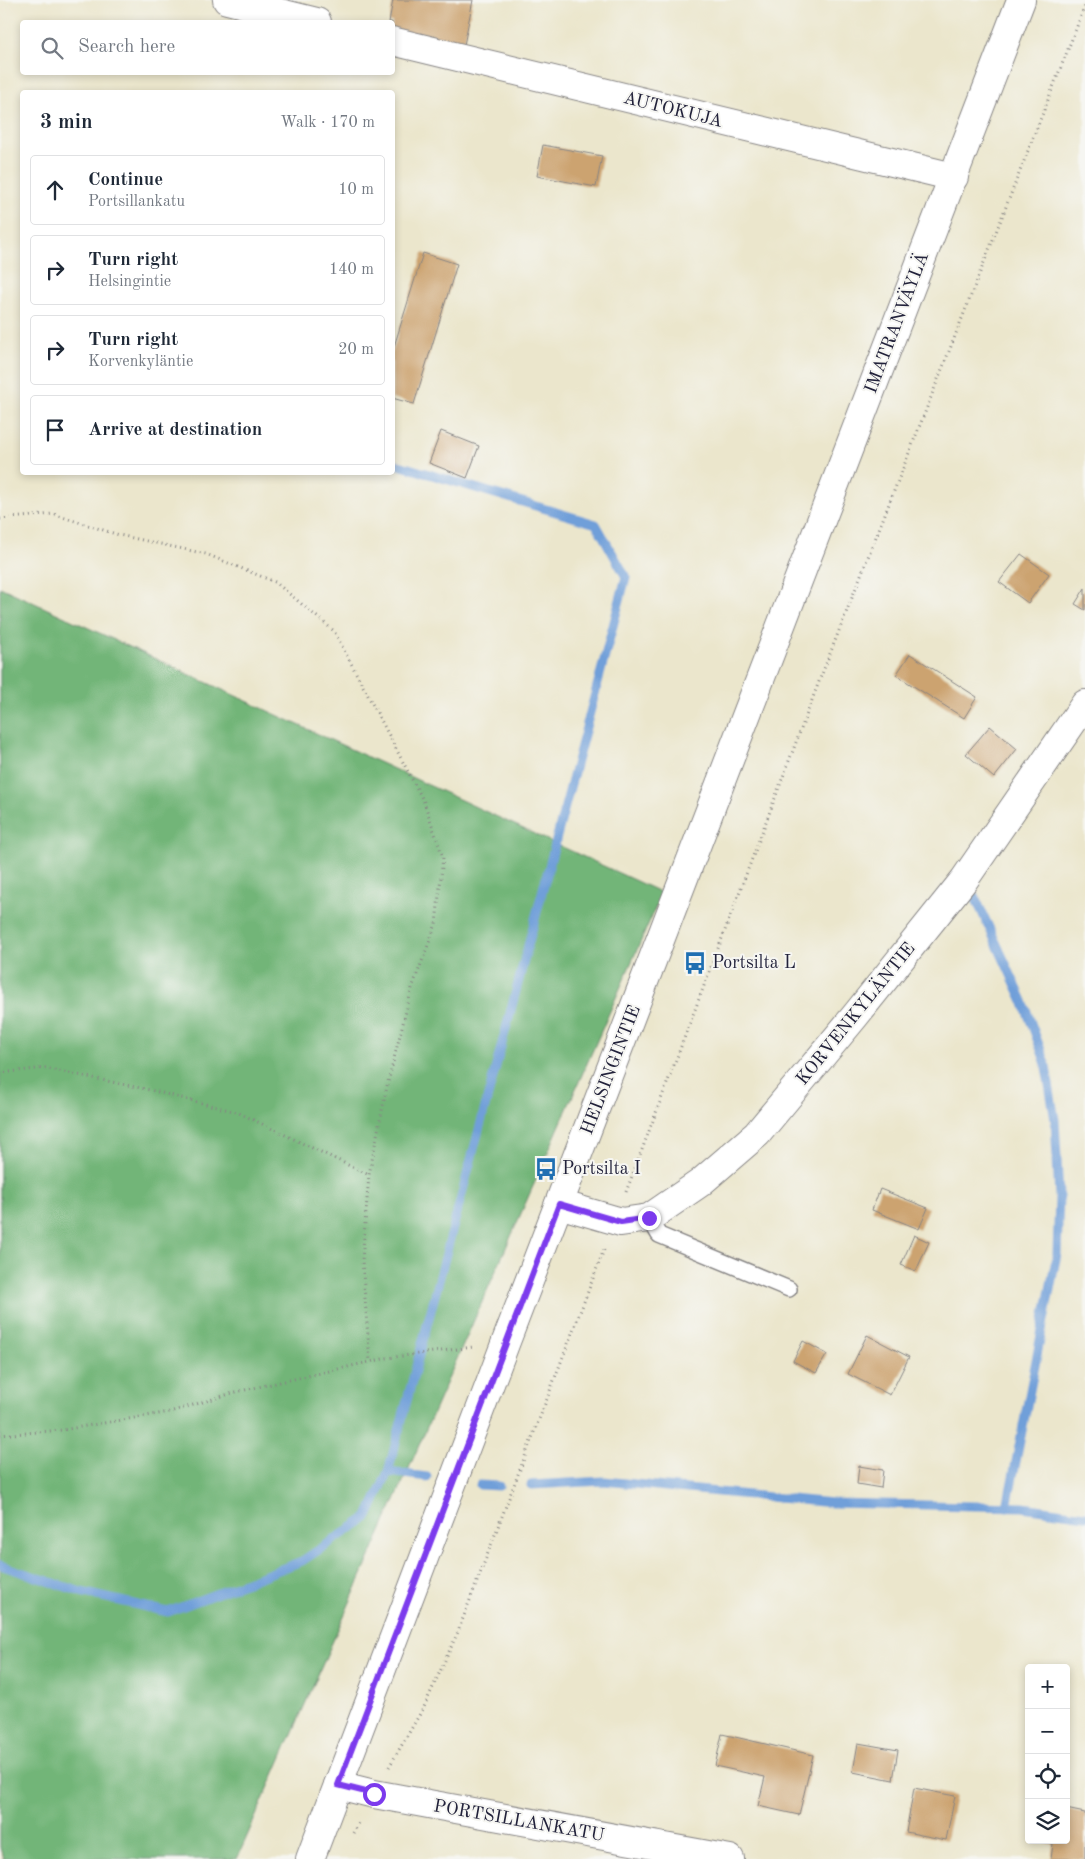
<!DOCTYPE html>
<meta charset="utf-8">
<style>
body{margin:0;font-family:"Old Standard TT",serif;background:#f2f2f3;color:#1f2937}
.controls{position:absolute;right:15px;bottom:15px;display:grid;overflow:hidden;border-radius:5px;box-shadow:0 2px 8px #0003}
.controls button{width:45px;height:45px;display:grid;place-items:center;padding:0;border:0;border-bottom:1px solid #e0e1e3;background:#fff;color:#1f2937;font:25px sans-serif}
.stop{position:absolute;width:15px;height:15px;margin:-11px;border:4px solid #7c3aed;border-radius:50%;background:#fff}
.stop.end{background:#7c3aed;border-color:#fff;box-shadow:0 1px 5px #0008}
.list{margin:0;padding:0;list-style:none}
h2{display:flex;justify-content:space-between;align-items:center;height:65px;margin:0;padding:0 20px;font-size:21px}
h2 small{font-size:16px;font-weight:400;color:#747a83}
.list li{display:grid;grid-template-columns:32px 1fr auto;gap:15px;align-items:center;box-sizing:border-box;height:70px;margin:0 10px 10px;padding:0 10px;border:1px solid #e0e1e3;border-radius:5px}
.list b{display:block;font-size:19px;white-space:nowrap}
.list p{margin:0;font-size:16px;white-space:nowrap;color:#747a83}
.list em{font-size:16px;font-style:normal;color:#747a83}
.icon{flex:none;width:28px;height:28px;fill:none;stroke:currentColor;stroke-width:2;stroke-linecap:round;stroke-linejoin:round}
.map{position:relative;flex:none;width:1085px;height:1859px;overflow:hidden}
.search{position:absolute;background:#fff;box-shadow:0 2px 8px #0003;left:20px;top:20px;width:375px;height:55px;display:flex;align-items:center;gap:12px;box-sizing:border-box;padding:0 18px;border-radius:5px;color:#747a83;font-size:19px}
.panel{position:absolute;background:#fff;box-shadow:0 2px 8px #0003;left:20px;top:90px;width:375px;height:385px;border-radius:5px}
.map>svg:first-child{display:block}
.forest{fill:#72b578;stroke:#4a6c5a}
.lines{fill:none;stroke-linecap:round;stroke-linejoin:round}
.stream{stroke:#6f9fd9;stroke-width:9}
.building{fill:#cca370}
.service-casing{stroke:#868484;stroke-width:18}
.minor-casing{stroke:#868484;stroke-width:30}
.secondary-casing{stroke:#868484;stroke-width:30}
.path{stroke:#868484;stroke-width:3;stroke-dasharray:1 4;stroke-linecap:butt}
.service{stroke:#fff;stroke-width:15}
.minor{stroke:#fff;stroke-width:28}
.secondary{stroke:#fff;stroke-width:28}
.route{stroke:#7c3aed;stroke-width:6}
.labels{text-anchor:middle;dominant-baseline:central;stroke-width:4;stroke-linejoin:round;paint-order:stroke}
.street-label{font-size:18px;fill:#22223b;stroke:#f6f6f2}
.poi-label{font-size:18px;fill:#22223b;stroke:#f6f6f2;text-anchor:start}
</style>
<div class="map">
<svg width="1085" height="1859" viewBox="0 0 1085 1859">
<rect width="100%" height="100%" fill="#f6f6f2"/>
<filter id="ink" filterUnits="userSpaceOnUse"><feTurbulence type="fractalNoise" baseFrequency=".02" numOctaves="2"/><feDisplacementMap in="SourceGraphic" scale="10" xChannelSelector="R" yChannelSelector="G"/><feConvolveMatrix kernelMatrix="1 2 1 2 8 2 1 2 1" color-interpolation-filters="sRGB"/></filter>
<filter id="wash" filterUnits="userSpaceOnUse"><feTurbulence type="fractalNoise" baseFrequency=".0096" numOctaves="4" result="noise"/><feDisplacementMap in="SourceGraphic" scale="20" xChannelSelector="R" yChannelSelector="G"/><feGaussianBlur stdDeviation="1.12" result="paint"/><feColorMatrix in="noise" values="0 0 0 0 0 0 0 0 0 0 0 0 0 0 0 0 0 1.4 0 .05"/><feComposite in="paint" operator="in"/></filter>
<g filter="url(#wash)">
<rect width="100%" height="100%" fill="#ebe6cc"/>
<path class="forest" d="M0,587L662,893L237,1859H3L0,1847Z"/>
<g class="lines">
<g class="stream">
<path d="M975,897L1023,1001L1045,1061L1055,1120L1059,1197L1057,1254L1007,1507"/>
<path d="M388,1472L427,1477"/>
<path d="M480,1485L499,1486"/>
<path d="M531,1485L604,1481L832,1503L1023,1507L1085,1516"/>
<path d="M0,1565L81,1592L168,1612L302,1561L368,1517L388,1472L626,577L596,524L392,463"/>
</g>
</g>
<g id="blocks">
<g class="building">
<path d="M393,0H473L464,45L392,29V22H389Z"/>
<path d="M543,145L602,156L596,187L537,176Z"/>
<path d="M423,253L457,264L414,404L392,398V353Z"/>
<path d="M441,431L479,446L467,478L429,463Z"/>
<path d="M1021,554L1049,574L1028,603L999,582Z"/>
<path d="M1085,588V610L1075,604Z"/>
<path d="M910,654L977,697L964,718L896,675Z"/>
<path d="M990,726L1017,749L994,778L966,754Z"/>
<path d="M880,1189L928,1208L919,1229L872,1210Z"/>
<path d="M914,1235L929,1242L916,1271L901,1265Z"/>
<path d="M867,1335L909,1357L890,1395L848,1374Z"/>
<path d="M803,1341L827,1354L816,1373L793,1361Z"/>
<path d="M859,1466L883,1470L881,1488L857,1484Z"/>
<path d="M722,1734L813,1755L799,1815L758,1806L765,1777L715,1766Z"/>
<path d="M858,1743L898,1750L893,1780L853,1772Z"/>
<path d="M914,1788L955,1796L946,1840L906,1832Z"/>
<path d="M1066,1809L1085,1813V1859H1051L1053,1844L1037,1841L1066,1840Z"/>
</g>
</g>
</g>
<g filter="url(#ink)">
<use href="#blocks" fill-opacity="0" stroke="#868484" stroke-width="1"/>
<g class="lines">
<defs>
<path id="service" d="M649,1218L659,1235L789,1289"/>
<g id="minor">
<path d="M227,0L317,22"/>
<path d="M392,41L954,177"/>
<path d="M559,1204L621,1222L649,1218L700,1183L757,1134L855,1016L964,880L1085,704"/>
<path d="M338,1785L374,1794L730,1859"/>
</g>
<path id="secondary" d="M310,1859L505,1344L1021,0"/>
</defs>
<use href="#service" class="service-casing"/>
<use href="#minor" class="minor-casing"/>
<use href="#secondary" class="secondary-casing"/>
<g class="path">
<path d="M0,519L53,514L119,535L206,554L275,582L334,631L424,802L443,857L436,924L412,988L387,1086L369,1175L362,1260L370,1362"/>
<path d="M0,1073L45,1068L150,1090L237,1112L369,1175"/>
<path d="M626,1192L820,679L1085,6"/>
<path d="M0,1435L62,1430L170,1412L236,1392L387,1358L473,1347"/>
<path d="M389,1767L424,1707L457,1634L605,1247"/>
<path d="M353,1833L360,1821"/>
</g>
<use href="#service" class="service"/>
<use href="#minor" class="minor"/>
<use href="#secondary" class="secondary"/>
</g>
</g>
<g class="lines" filter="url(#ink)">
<path class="route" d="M374,1794L338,1785L559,1204L621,1222L649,1218"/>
</g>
<defs>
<symbol id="bus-bare" viewBox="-9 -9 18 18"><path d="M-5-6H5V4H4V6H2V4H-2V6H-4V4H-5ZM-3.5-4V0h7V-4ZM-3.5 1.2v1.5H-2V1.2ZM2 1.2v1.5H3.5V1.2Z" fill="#1f6fb2" stroke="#f6f6f2" stroke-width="2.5" paint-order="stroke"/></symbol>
</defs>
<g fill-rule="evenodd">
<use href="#bus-bare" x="679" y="947" width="32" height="32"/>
<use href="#bus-bare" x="530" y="1153" width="32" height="32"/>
</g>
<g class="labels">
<g class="street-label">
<text transform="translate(673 110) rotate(14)">AUTOKUJA</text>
<text transform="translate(897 323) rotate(-69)">IMATRANVÄYLÄ</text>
<text transform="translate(856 1014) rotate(-51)">KORVENKYLÄNTIE</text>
<text transform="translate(611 1070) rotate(-69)">HELSINGINTIE</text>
<text transform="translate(519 1821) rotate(10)">PORTSILLANKATU</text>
</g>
<g class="poi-label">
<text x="712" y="963">Portsilta L</text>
<text x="562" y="1169">Portsilta I</text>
</g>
</g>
</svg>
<div class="controls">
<button>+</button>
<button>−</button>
<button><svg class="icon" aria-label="locate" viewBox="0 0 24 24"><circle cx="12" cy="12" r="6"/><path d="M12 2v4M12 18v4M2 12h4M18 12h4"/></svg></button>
<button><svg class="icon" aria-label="layers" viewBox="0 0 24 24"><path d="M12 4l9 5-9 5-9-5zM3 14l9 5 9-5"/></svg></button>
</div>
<div class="stop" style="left:374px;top:1794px"></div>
<div class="stop end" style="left:649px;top:1218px"></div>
<div class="search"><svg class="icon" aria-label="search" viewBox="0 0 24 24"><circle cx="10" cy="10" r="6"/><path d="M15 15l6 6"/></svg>Search here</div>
<section class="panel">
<h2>3 min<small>Walk · 170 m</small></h2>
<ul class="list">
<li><svg class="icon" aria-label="ahead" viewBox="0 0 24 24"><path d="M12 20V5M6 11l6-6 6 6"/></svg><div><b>Continue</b><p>Portsillankatu</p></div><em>10 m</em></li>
<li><svg class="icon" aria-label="right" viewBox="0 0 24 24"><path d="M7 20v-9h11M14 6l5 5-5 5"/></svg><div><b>Turn right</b><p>Helsingintie</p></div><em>140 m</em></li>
<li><svg class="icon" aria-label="right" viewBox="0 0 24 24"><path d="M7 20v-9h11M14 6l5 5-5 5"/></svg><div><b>Turn right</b><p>Korvenkyläntie</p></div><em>20 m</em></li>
<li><svg class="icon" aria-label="arrive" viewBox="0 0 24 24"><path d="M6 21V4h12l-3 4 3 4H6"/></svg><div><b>Arrive at destination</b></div></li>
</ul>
</section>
</div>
